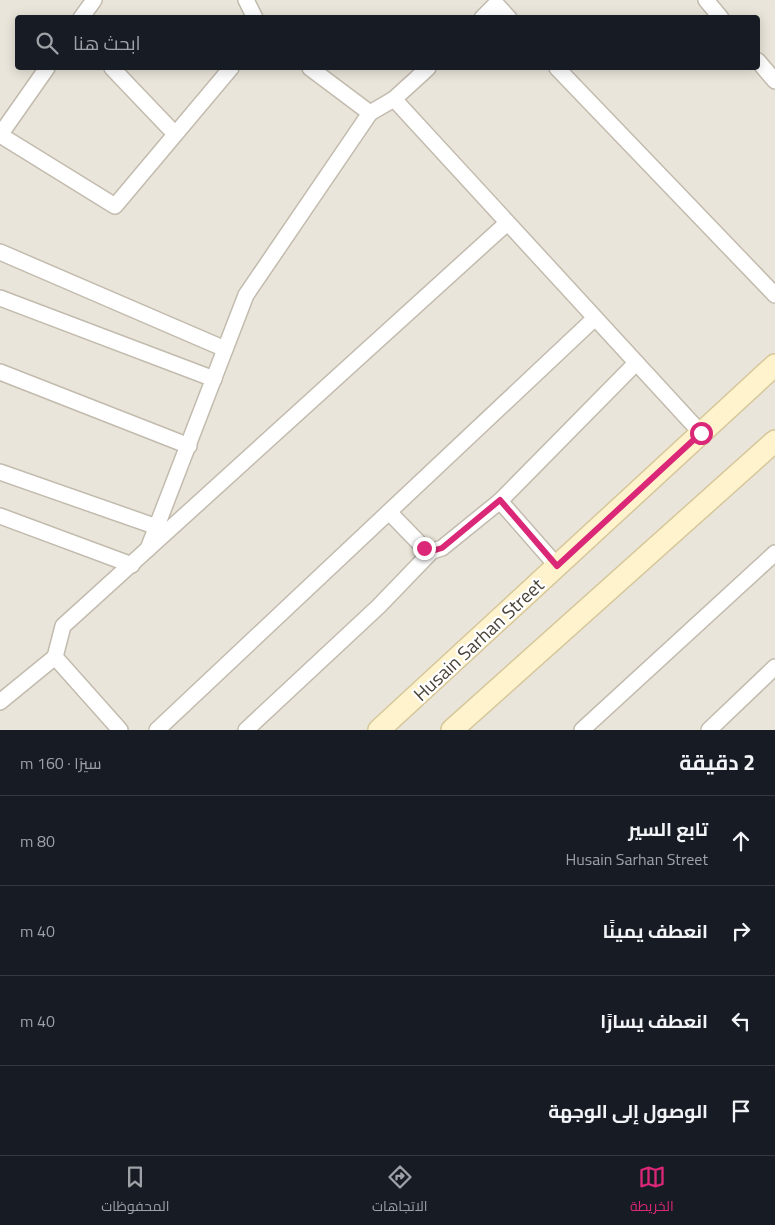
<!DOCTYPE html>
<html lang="ar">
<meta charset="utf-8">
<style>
body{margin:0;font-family:"Titillium Web",Cairo,sans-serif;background:#242831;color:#f1f3f6;direction:rtl}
.stop{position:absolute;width:15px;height:15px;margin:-11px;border:4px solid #db2777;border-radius:50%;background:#fff}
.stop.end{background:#db2777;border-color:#fff;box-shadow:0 1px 5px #0008}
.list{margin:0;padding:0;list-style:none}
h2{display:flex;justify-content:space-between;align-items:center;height:65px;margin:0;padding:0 20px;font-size:21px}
h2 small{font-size:16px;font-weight:400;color:#9ea1a6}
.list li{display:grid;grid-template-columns:32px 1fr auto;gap:15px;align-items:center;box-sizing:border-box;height:90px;padding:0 20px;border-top:1px solid #363941}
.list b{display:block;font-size:19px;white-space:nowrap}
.list p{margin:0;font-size:16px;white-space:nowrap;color:#9ea1a6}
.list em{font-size:16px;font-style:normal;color:#9ea1a6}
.icon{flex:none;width:28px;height:28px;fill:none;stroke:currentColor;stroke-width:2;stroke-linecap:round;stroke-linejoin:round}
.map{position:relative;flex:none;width:775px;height:730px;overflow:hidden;direction:ltr}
.search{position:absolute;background:#171b24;box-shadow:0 2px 12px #0003;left:15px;right:15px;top:15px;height:55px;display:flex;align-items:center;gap:12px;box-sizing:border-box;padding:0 18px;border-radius:5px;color:#9ea1a6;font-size:19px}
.sheet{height:425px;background:#171b24}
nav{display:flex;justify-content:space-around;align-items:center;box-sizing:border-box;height:70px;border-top:1px solid #363941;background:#171b24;font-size:14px;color:#9ea1a6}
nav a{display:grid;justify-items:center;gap:2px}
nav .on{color:#db2777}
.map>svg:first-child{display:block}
.residential{fill:#eae5da;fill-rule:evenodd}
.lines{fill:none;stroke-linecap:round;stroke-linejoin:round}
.street-casing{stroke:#c2bbae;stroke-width:18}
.secondary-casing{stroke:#d6c79b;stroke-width:24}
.street{stroke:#fff;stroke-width:15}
.secondary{stroke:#fff3cd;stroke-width:21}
.route{stroke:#db2777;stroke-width:6}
.labels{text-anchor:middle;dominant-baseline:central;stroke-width:4.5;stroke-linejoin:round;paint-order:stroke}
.street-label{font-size:19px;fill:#4b4439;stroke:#fff}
</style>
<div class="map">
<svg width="775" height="730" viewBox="0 0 775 730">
<rect width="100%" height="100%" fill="#f6f3ec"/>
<path class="residential" d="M0,0H775V730H0ZM18,18H758V68H18Z"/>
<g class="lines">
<defs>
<g id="street">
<path d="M246,0L255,18"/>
<path d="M706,0L721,18"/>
<path d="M81,18L94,0"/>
<path d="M482,18L496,4L509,18"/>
<path d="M758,61L775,81"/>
<path d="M112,68L175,134"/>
<path d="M310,68L370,113"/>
<path d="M557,68L775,295"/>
<path d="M394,99L428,68"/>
<path d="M0,135L115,206L231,68"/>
<path d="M0,135L47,68"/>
<path d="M0,252L225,349"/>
<path d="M0,298L214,379"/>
<path d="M0,372L189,446"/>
<path d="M0,472L157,527"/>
<path d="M500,501L557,566"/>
<path d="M389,512L424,548L432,551L442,548L500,501L636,363"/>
<path d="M0,516L132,565"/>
<path d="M148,549L246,295L370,113L394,99L701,433"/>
<path d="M0,702L55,657"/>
<path d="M120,730L55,657L63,626L507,223"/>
<path d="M157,730L595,318"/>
<path d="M246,730L379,606L432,551"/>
<path d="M582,730L775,553"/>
<path d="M709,730L775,667"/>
</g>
<g id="secondary">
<path d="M379,730L775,365"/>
<path d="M452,730L775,441"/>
</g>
</defs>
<use href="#street" class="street-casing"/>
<use href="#secondary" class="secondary-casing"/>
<use href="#street" class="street"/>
<use href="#secondary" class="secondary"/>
</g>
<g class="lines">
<path class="route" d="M424,548L432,551L442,548L500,500L557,566L701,433"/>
</g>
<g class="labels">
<g class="street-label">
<text transform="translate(478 639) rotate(-43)">Husain Sarhan Street</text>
</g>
</g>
</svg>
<div class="stop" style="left:701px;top:433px"></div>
<div class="stop end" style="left:424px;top:548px"></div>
<div class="search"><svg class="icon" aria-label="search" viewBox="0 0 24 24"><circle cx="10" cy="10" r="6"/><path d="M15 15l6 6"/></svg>ابحث هنا</div>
</div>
<section class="sheet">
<h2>2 دقيقة<small>سيرًا · 160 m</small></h2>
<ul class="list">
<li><svg class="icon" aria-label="ahead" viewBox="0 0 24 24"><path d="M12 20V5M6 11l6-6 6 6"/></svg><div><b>تابع السير</b><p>Husain Sarhan Street</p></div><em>80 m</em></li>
<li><svg class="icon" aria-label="right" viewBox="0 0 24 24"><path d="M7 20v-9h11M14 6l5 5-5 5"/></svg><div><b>انعطف يمينًا</b></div><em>40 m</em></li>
<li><svg class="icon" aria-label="left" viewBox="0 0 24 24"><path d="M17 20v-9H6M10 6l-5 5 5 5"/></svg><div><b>انعطف يسارًا</b></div><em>40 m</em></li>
<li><svg class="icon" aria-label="arrive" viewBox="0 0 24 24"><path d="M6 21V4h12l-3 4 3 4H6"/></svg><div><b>الوصول إلى الوجهة</b></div></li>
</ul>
</section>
<nav>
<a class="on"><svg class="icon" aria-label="map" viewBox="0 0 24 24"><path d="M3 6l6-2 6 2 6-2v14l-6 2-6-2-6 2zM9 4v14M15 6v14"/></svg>الخريطة</a>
<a><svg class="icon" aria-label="directions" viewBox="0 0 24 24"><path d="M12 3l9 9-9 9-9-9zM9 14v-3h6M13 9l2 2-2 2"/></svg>الاتجاهات</a>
<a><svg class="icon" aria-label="saved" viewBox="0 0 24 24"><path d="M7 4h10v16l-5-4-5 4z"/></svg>المحفوظات</a>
</nav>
